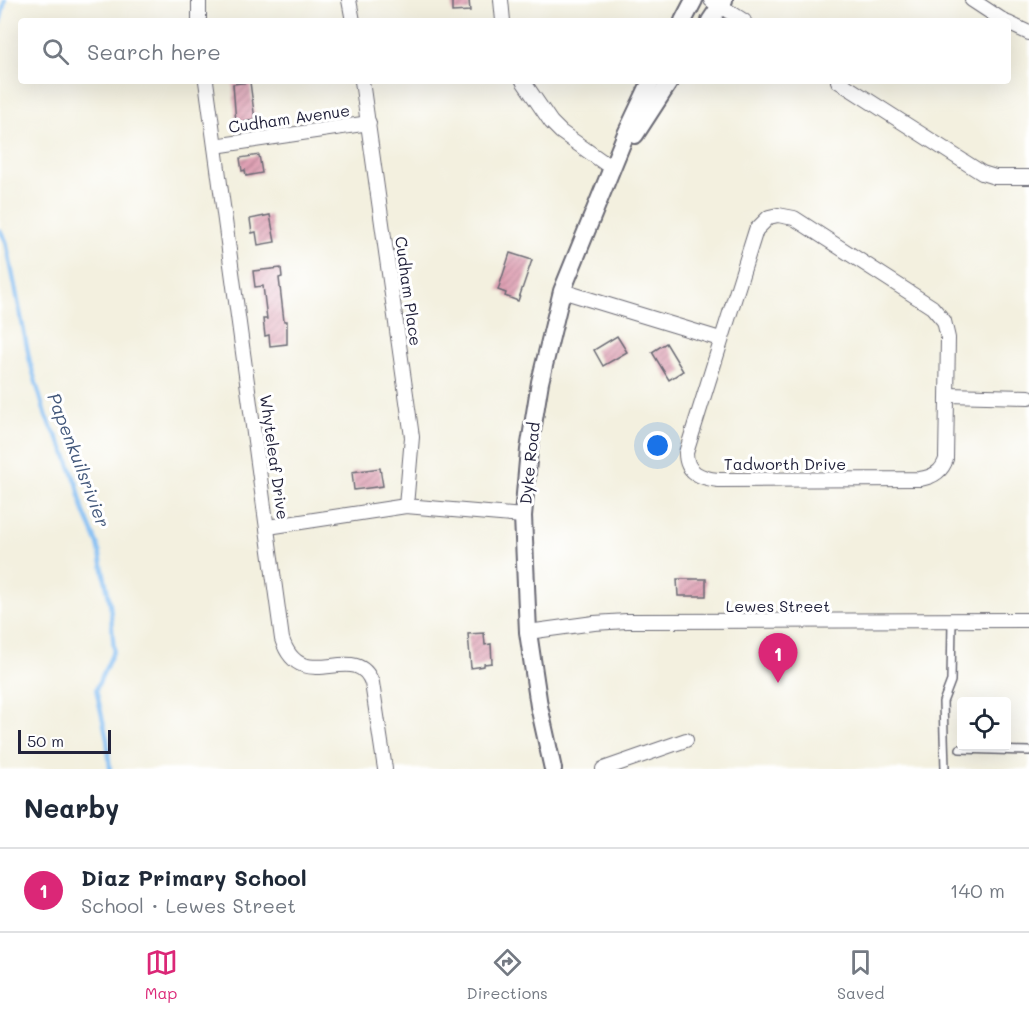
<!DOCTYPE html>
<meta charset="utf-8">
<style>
body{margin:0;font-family:Mali,sans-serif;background:#f2f2f3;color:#1f2937}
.controls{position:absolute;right:18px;bottom:18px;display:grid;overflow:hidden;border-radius:6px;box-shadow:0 6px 24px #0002}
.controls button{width:54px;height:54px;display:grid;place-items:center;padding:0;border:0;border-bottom:2px solid #e0e1e3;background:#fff;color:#1f2937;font:30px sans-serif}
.scale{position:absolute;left:18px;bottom:15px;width:93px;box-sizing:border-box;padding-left:6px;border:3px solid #22223b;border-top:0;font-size:16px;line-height:21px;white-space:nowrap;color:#22223b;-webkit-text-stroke:4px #fff;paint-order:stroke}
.you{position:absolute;left:658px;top:446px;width:21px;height:21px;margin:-15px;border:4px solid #fff;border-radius:50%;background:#1a73e8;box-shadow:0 0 0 9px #1a73e833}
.badge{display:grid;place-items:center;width:39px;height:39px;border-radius:50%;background:#db2777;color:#fff;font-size:20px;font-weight:700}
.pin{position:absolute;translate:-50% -50px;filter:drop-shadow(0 2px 3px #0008)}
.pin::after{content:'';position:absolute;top:32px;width:21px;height:18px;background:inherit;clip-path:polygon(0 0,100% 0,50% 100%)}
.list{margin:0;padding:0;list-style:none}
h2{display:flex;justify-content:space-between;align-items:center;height:78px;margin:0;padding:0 24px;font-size:26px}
h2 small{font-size:20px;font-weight:400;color:#747a83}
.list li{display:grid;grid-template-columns:39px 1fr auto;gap:18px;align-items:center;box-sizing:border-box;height:84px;padding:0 24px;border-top:2px solid #e0e1e3}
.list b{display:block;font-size:22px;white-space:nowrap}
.list p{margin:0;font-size:20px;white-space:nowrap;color:#747a83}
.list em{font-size:20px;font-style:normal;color:#747a83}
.icon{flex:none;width:33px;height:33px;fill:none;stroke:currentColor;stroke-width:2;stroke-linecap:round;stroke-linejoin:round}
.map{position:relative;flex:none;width:1029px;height:769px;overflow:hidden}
.search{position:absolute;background:#fff;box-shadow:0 6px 24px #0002;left:18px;right:18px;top:18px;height:66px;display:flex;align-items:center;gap:15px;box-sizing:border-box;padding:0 21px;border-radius:6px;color:#747a83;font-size:22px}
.sheet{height:162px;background:#fff}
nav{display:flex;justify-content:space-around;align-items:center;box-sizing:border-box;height:84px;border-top:2px solid #e0e1e3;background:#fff;font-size:16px;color:#747a83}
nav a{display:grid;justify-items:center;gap:3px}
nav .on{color:#db2777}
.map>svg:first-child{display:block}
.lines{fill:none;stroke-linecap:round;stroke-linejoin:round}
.stream{stroke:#81bdf3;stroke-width:4}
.building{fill:url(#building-hatch)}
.service-casing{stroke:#6b6a74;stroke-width:10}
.minor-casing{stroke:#6b6a74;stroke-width:16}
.tertiary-casing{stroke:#6b6a74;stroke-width:20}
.service{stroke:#fff;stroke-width:7}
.minor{stroke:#fff;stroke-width:14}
.tertiary{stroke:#fff;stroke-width:16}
.labels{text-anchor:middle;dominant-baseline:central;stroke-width:6;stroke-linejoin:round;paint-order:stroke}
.street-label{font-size:16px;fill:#22223b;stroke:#fff}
.water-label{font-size:18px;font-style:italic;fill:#43587b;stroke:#fff}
</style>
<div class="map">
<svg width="1029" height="769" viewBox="0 0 1029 769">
<defs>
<pattern id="building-hatch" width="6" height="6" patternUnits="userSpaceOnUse" patternTransform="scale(1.5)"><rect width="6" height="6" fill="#dfa1b4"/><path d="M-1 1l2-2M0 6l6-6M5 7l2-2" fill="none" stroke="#b48394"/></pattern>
</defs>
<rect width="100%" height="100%" fill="#fff"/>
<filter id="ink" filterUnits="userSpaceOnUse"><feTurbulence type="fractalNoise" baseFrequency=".0167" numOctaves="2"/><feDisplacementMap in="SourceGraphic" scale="12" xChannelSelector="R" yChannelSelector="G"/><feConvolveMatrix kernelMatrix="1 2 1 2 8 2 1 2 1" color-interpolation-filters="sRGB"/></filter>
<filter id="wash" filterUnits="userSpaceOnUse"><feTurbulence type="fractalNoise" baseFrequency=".008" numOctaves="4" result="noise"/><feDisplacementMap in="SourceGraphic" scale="24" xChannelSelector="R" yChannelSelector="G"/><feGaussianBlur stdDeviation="1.35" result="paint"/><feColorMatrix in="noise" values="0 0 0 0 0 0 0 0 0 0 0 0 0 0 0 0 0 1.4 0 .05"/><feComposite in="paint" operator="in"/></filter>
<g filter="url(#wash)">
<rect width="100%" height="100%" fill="#f3f0df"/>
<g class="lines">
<g class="stream">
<path d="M0,24L5,0"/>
<path d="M0,230L6,241L30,362L46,417L64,450L77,484L83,509L98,545L110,603L114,650L96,689L107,739L110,769"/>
</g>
</g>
<g id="blocks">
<g class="building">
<path d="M452,0H469L470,11L452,12Z"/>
<path d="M250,82L255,120L236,123L233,84Z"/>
<path d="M259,155L262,173L246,176L245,170L242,171L240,158Z"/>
<path d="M270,215L275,242L258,245L256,232L252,233L250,219Z"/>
<path d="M510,253L532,260L518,301L505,296L506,293L498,290Z"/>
<path d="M281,268L282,277L279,278L284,321H287V344L270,346L269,335L265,336L263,319H267L263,286L255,287L253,271Z"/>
<path d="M617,336L627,352L603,366L594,350Z"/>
<path d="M666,343L683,371L669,380L652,352Z"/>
<path d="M380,468L383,486L354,490L352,472Z"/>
<path d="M677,579H706V596H678Z"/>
<path d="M484,633L485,645L491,644L492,663L484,664V666L471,668L468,634Z"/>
</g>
</g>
</g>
<g filter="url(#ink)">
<use href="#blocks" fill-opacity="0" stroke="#6b6a74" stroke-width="1.5"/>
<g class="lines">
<defs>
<g id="service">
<path d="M960,749L1029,751"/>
<path d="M945,769L943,702L951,681L952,621"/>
</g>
<g id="minor">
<path d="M349,0L353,21"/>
<path d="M501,0L503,21"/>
<path d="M711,0L744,21"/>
<path d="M972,0L1004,21"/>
<path d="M199,21V0"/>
<path d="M1008,23L1029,33"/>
<path d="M206,81L282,639C301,698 356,638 372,683L385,769"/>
<path d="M362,81L412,437L406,506"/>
<path d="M523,81L551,122L561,132L613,169"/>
<path d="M838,81L982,173L995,177H1029"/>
<path d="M215,146L369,123"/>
<path d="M778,215L794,218L932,307L944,321L948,338L946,459C942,472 933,477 920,479L718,480C701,478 686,473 686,453L756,230L769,217Z"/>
<path d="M562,291L720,339"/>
<path d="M948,395L1029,397"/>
<path d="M268,527L406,506L523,516"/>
<path d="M528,632L594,623L627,621L1029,620"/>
<path d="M603,769L686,740"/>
</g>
<g id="tertiary">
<path d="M683,21L694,0"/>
<path d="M710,21L724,0"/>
<path d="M635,135L670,81"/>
<path d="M553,769L539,706L528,632L523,516L529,450L540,382L562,291L625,136L651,81"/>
</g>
</defs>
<use href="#service" class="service-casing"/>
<use href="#minor" class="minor-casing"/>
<use href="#tertiary" class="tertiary-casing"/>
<use href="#service" class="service"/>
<use href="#minor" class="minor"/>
<use href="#tertiary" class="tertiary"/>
</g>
</g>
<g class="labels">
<g class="street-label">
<text transform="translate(289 118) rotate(-8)">Cudham Avenue</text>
<text transform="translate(409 291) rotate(82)">Cudham Place</text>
<text transform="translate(275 457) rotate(82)">Whyteleaf Drive</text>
<text transform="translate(529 463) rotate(-84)">Dyke Road</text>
<text x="785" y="463">Tadworth Drive</text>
<text x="778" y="605">Lewes Street</text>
</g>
<g class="water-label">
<text transform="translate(79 460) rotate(69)">Papenkuilsrivier</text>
</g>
</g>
</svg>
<div class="controls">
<button><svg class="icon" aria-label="locate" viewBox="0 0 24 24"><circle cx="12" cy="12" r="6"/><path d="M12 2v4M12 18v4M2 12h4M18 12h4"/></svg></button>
</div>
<div class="scale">50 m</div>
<div class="you"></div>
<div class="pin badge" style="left:778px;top:683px">1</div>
<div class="search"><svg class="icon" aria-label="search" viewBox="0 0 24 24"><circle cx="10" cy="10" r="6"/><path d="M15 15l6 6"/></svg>Search here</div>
</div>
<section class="sheet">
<h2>Nearby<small></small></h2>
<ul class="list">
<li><span class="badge">1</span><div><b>Diaz Primary School</b><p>School · Lewes Street</p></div><em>140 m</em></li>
</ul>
</section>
<nav>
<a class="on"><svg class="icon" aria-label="map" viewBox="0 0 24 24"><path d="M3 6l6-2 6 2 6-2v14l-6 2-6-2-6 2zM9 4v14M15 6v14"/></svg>Map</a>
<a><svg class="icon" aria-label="directions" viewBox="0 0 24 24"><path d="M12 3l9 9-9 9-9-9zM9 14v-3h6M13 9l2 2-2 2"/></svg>Directions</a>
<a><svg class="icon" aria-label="saved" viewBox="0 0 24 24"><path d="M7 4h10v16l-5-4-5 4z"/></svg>Saved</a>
</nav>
